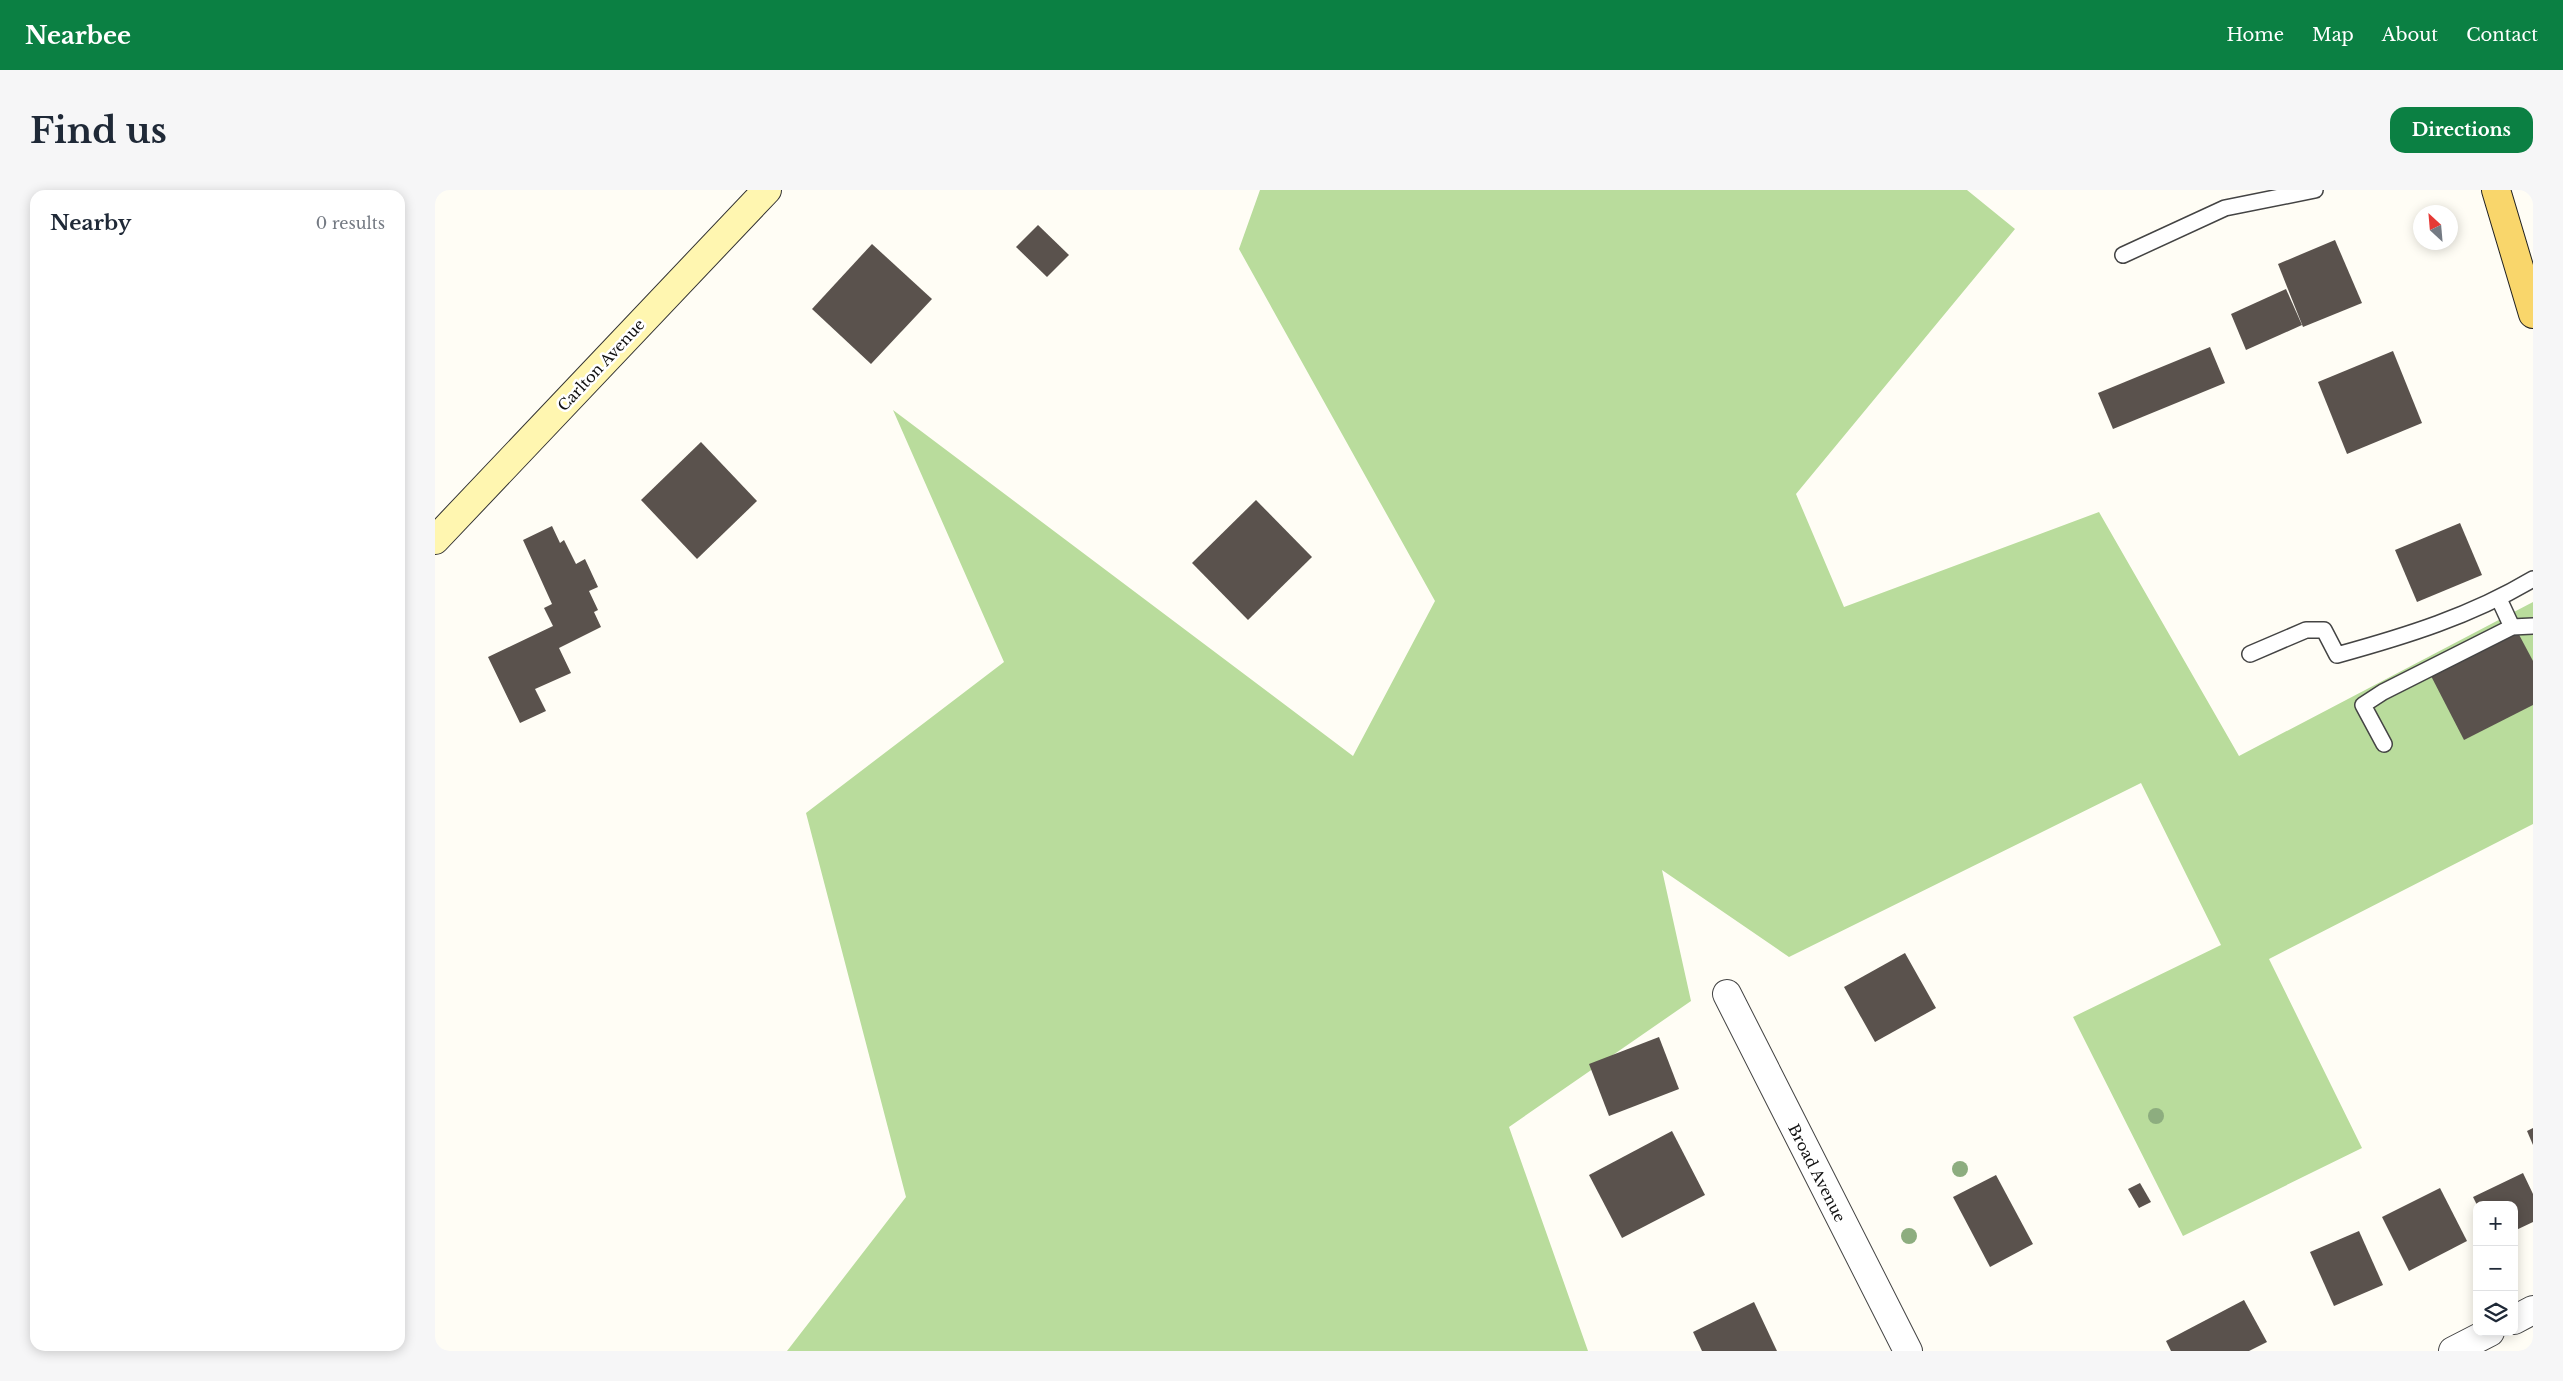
<!DOCTYPE html>
<meta charset="utf-8">
<style>
body{margin:0;font-family:"Libre Baskerville",serif;background:#f6f6f7;color:#1f2937}
.controls{position:absolute;right:15px;bottom:15px;display:grid;overflow:hidden;border-radius:10px;box-shadow:0 2px 12px #0003}
.controls button{width:45px;height:45px;display:grid;place-items:center;padding:0;border:0;border-bottom:1px solid #e0e1e3;background:#fff;color:#1f2937;font:25px sans-serif}
.compass{position:absolute;left:1978px;top:15px;width:45px;height:45px;border-radius:50%;background:#fff;box-shadow:0 2px 12px #0003;rotate:334deg}
.list{margin:0;padding:0;list-style:none}
h2{display:flex;justify-content:space-between;align-items:center;height:65px;margin:0;padding:0 20px;font-size:21px}
h2 small{font-size:16px;font-weight:400;color:#747a83}
.icon{flex:none;width:28px;height:28px;fill:none;stroke:currentColor;stroke-width:2;stroke-linecap:round;stroke-linejoin:round}
.map{position:relative;flex:none;width:2098px;height:1161px;overflow:hidden;border-radius:15px}
header{display:flex;align-items:center;gap:30px;box-sizing:border-box;height:70px;padding:0 25px;background:#0b8043;color:#fff}
header strong{font-size:24px}
nav{display:flex;gap:28px;margin-inline-start:auto;font-size:18px}
.intro{display:flex;align-items:center;justify-content:space-between;box-sizing:border-box;height:120px;padding:0 30px}
h1{margin:0;font-size:35px}
.button{padding:12px 22px;border-radius:15px;background:#0b8043;color:#fff;font-size:18px;font-weight:700}
main{display:flex;gap:30px;padding:0 30px}
aside{flex:1;background:#fff;border-radius:15px;box-shadow:0 2px 12px #0003}
.map>svg:first-child{display:block}
.forest{fill:#b9dc9c}
.building{fill:#5a524d}
.lines{fill:none;stroke-linecap:round;stroke-linejoin:round}
.lane-casing{stroke:#444;stroke-width:18}
.street-casing{stroke:#444;stroke-width:30}
.secondary-casing{stroke:#333;stroke-width:30}
.primary-casing{stroke:#222;stroke-width:30}
.lane{stroke:#fff;stroke-width:15}
.street{stroke:#fff;stroke-width:28}
.secondary{stroke:#fff6b0;stroke-width:28}
.primary{stroke:#f9d66b;stroke-width:28}
.tree{fill:#8dad7f}
.labels{text-anchor:middle;dominant-baseline:central;stroke-width:5;stroke-linejoin:round;paint-order:stroke}
.street-label{font-size:15px;fill:#111;stroke:#fff}
</style>
<header>
<strong>Nearbee</strong>
<nav><a>Home</a><a>Map</a><a>About</a><a>Contact</a></nav>
</header>
<div class="intro"><h1>Find us</h1><a class="button">Directions</a></div>
<main>
<aside>
<h2>Nearby<small>0 results</small></h2>
<ul class="list">
</ul>
</aside>
<div class="map">
<svg width="2098" height="1161" viewBox="0 0 2098 1161">
<rect width="100%" height="100%" fill="#fffdf5"/>
<path class="forest" d="M825,0H1532L1580,39L1361,304L1409,417L1664,322L1804,566L2098,412V634L1834,769L1927,958L1748,1046L1638,827L1786,755L1706,593L1354,767L1227,680L1256,811L1074,937L1153,1161H352L471,1007L371,623L569,472L458,220L918,566L1000,411L804,59Z"/>
<g class="building">
<path d="M603,35L634,65L612,87L581,57Z"/>
<path d="M1900,50L1927,113L1868,137L1843,74Z"/>
<path d="M437,54L497,109L436,174L377,119Z"/>
<path d="M1851,99L1867,135L1811,160L1796,124Z"/>
<path d="M1775,157L1790,193L1678,239L1663,203Z"/>
<path d="M1958,161L1987,233L1912,264L1883,192Z"/>
<path d="M266,252L322,311L262,369L206,310Z"/>
<path d="M821,310L877,367L813,430L757,373Z"/>
<path d="M2025,333L2047,385L1982,412L1960,360Z"/>
<path d="M117,336L125,353L129,350L141,374L150,369L163,397L154,401L163,420L159,422L166,437L124,458L136,483L100,499L111,521L85,533L53,467L118,436L109,418L117,414L88,350Z"/>
<path d="M2081,439L2098,471V515L2029,550L1995,484Z"/>
<path d="M1470,763L1501,818L1440,852L1409,797Z"/>
<path d="M1224,847L1244,899L1174,926L1154,874Z"/>
<path d="M2098,938V955L2092,941Z"/>
<path d="M1237,941L1270,1005L1187,1048L1154,985Z"/>
<path d="M2088,983L2098,1004V1032L2079,1041V1015H2042L2038,1007Z"/>
<path d="M1561,985L1598,1054L1555,1077L1518,1007Z"/>
<path d="M1705,993L1716,1012L1704,1018L1693,999Z"/>
<path d="M2005,998L2032,1051L1974,1081L1947,1027Z"/>
<path d="M1924,1041L1948,1095L1899,1116L1875,1062Z"/>
<path d="M1809,1110L1832,1152L1814,1161H1736L1731,1151Z"/>
<path d="M1319,1112L1342,1161H1267L1258,1142Z"/>
</g>
<g class="lines">
<defs>
<g id="lane">
<path d="M1688,65L1790,18L1880,0"/>
<path d="M2064,409L2077,437"/>
<path d="M1815,464L1871,440H1889L1902,465C1971,446 2036,426 2098,389"/>
<path d="M1949,554L1928,515L1948,502L2077,437L2098,436"/>
</g>
<g id="street">
<path d="M1292,804L1473,1161"/>
<path d="M2079,1130L2098,1120"/>
<path d="M2018,1161L2055,1142"/>
</g>
<path id="secondary" d="M0,350L332,0"/>
<path id="primary" d="M2061,0L2098,124"/>
</defs>
<use href="#lane" class="lane-casing"/>
<use href="#street" class="street-casing"/>
<use href="#secondary" class="secondary-casing"/>
<use href="#primary" class="primary-casing"/>
<use href="#lane" class="lane"/>
<use href="#street" class="street"/>
<use href="#secondary" class="secondary"/>
<use href="#primary" class="primary"/>
</g>
<g class="tree">
<circle cx="1721" cy="926" r="8"/>
<circle cx="1525" cy="979" r="8"/>
<circle cx="1474" cy="1046" r="8"/>
</g>
<g class="labels">
<g class="street-label">
<text transform="translate(166 175) rotate(-47)">Carlton Avenue</text>
<text transform="translate(1382 983) rotate(63)">Broad Avenue</text>
</g>
</g>
</svg>
<div class="controls">
<button>+</button>
<button>−</button>
<button><svg class="icon" aria-label="layers" viewBox="0 0 24 24"><path d="M12 4l9 5-9 5-9-5zM3 14l9 5 9-5"/></svg></button>
</div>
<svg class="compass" viewBox="-18 -18 36 36"><path d="M0-13l5 13h-10z" fill="#e53935"/><path d="M0 13l5-13h-10z" fill="#747a83"/></svg>
</div>
</main>
